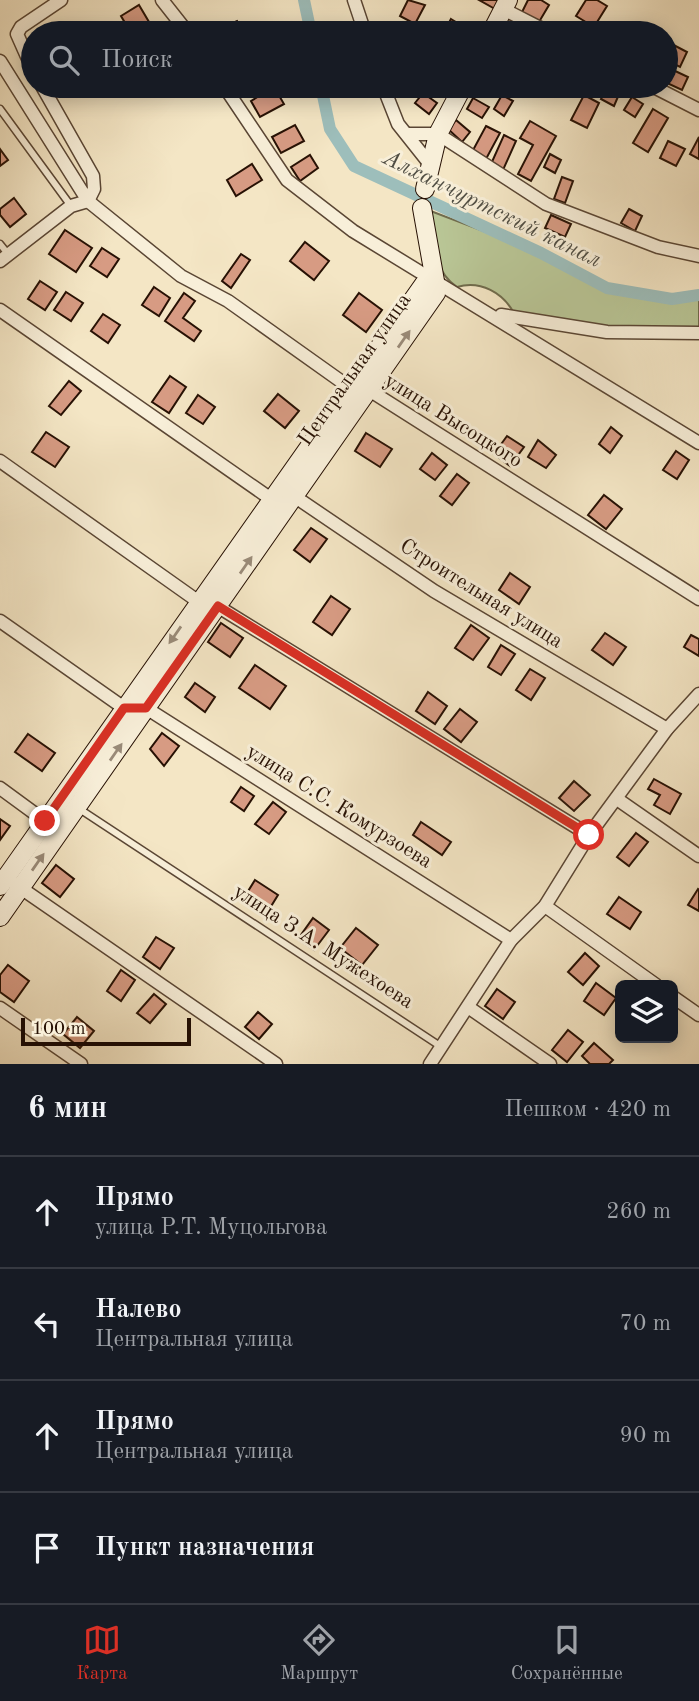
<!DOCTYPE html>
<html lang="ru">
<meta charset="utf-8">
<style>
body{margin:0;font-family:"Old Standard TT",serif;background:#20242c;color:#f1f3f6}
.controls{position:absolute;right:21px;bottom:21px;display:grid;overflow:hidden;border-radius:10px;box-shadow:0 4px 18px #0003}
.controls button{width:63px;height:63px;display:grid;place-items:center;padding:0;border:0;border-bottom:2px solid #363941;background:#171b24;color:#f1f3f6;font:35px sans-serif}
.scale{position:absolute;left:21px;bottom:18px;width:170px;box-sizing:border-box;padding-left:7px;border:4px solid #271104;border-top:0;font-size:19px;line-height:24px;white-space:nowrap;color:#271104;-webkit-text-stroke:5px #f8efd9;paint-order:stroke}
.stop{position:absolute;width:21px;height:21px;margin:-16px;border:5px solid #d93025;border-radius:50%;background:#fff}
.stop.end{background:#d93025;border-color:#fff;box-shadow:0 2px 7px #0008}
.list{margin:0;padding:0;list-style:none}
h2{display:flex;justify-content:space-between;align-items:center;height:91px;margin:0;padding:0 28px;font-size:30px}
h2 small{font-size:23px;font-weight:400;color:#9ea1a6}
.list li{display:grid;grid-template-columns:46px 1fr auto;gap:21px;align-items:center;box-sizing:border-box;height:112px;padding:0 28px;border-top:2px solid #363941}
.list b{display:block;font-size:26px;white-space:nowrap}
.list p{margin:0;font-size:23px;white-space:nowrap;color:#9ea1a6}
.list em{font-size:23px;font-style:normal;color:#9ea1a6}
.icon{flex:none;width:38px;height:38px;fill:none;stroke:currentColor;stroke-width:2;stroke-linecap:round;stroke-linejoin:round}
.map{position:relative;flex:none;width:699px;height:1064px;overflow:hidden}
.search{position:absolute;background:#171b24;box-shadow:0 4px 18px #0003;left:21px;right:21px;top:21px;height:77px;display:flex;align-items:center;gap:18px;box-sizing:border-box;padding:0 24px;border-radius:38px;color:#9ea1a6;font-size:26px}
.sheet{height:539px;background:#171b24}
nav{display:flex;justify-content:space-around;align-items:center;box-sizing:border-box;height:98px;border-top:2px solid #363941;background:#171b24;font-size:19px;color:#9ea1a6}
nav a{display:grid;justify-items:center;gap:4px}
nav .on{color:#d93025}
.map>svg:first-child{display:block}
.green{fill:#b9c696;stroke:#706c4d;stroke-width:2}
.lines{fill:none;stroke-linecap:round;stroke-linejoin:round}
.canal{stroke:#9dbebb;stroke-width:12}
.building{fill:#d79b83;stroke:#271104;stroke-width:2}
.lane-casing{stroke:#5a4634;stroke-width:9}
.street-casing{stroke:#5a4634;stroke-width:15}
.secondary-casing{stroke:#271104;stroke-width:20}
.lane{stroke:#f8efd9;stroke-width:6}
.street{stroke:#f8efd9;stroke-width:12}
.secondary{stroke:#f8efd9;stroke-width:18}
.oneway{fill:#9a8b79}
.route{stroke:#d93025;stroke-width:9}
.labels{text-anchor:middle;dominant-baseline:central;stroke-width:6;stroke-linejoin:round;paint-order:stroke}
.street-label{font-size:21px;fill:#271104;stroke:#f8efd9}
.water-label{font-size:23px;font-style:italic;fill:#504e44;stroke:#f8efd9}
</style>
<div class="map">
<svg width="699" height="1064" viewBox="0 0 699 1064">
<rect width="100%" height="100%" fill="#f4e6c5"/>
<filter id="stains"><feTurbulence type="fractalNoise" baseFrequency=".00286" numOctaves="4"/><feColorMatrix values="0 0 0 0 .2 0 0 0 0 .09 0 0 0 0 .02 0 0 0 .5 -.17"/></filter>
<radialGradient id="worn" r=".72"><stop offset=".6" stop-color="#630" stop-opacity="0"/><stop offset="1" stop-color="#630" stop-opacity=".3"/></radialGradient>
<path class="green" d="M428,210L541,253L607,288L672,299L699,295V333L607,332L514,313C503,293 481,280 457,287C432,271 433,238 428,210Z"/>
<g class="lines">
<g class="canal">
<path d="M304,0L311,33"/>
<path d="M321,86L330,129L354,166L541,253L607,288L672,299L699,295"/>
</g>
</g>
<g class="building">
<path d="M408,0L425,5L415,24L400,16Z"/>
<path d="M479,0H500L495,9Z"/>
<path d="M528,0H541L549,5L539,22L522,12Z"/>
<path d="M586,0H597L607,6L594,27L576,16Z"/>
<path d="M139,5L149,22L131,33L121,16Z"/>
<path d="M451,19L464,27L460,33L445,30Z"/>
<path d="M237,21L243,33H213V32Z"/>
<path d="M666,41L687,52L680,67L666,60Z"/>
<path d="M673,70L688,77L682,90L667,83Z"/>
<path d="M608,86L620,92L614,106L601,99Z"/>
<path d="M274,87L284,104L260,117L251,101Z"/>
<path d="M423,93L437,103L429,114L415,103Z"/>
<path d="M502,95L513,101L504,116L494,109Z"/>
<path d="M584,95L599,103L587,128L571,120Z"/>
<path d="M632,97L643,104L635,117L624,110Z"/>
<path d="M473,98L489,107L482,118L467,109Z"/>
<path d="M653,109L668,118L648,152L633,143Z"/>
<path d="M456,120L470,132L462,142L448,129Z"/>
<path d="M530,121L556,136L531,181L518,174L533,145L520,138Z"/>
<path d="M295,125L304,141L281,153L272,137Z"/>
<path d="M486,126L500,133L486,159L472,152Z"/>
<path d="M504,135L516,141L503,170L491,164Z"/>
<path d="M699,137V159L690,154Z"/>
<path d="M668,141L685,149L676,166L660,158Z"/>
<path d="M0,149L8,160L0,166Z"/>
<path d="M550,154L561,160L555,173L544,167Z"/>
<path d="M310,155L318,168L300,181L291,167Z"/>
<path d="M252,164L262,180L236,196L227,180Z"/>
<path d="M562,177L573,181L565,203L554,199Z"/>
<path d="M14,198L26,214L10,227L0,215V209Z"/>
<path d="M629,209L642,216L635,231L621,223Z"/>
<path d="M551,215L571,224L565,237L545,228Z"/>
<path d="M65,230L92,248L76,272L49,254Z"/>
<path d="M305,242L329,261L314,280L290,261Z"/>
<path d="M102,248L119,259L107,277L90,266Z"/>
<path d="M241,254L250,260L231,288L222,281Z"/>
<path d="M40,281L57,292L45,310L28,299Z"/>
<path d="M154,287L170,298L159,316L142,305Z"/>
<path d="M66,292L83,303L71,321L54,310Z"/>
<path d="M184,293L195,301L183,318L201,331L194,341L165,321Z"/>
<path d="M359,293L382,310L366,332L343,315Z"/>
<path d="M103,314L120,325L108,343L91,331Z"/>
<path d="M170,376L186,387L169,413L152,402Z"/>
<path d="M69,381L81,391L61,415L49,406Z"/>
<path d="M278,394L299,411L285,428L264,411Z"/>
<path d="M198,395L215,407L203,424L186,413Z"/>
<path d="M611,427L622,436L610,453L599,444Z"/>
<path d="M46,432L69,447L55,467L32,452Z"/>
<path d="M366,433L392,449L380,467L355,451Z"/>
<path d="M507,436L524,447L510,466L494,454Z"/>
<path d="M538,440L556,455L546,468L528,457Z"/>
<path d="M676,451L689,460L677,479L663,470Z"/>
<path d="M432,453L447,465L435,480L420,469Z"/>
<path d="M457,474L469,483L452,505L440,496Z"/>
<path d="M604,495L622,509L606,529L588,515Z"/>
<path d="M311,528L327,539L310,562L294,550Z"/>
<path d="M510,573L530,587L519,604L499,590Z"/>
<path d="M331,596L350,609L332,635L313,622Z"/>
<path d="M221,623L243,638L230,657L208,642Z"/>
<path d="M471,625L489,638L473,660L455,648Z"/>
<path d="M605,633L626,647L613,665L592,650Z"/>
<path d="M691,635L699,639V656L684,647Z"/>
<path d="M501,645L515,654L501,675L488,667Z"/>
<path d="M255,665L286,686L270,709L239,688Z"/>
<path d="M530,669L545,678L531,700L516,690Z"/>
<path d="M195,683L215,697L205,712L185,697Z"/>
<path d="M428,692L447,706L435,724L416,711Z"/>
<path d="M460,709L477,722L461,742L444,729Z"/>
<path d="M162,733L179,746L164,766L150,749Z"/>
<path d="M28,734L55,753L42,771L15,752Z"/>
<path d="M654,779L681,794L670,814L654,805L660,795L648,789Z"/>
<path d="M574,781L590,795L574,811L559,798Z"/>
<path d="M241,787L254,796L244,811L231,802Z"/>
<path d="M273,802L286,812L269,834L255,824Z"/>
<path d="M0,819L10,826L0,840Z"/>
<path d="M421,822L451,842L442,855L413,835Z"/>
<path d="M636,833L648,842L629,866L617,857Z"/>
<path d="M56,865L74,879L60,897L42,883Z"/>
<path d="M255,880L278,895L265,916L242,901Z"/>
<path d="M698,889L699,890V911L688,905Z"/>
<path d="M619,897L641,912L630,929L607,914Z"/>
<path d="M313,918L329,930L314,950L298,939Z"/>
<path d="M356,928L378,945L362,965L340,948Z"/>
<path d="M156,937L174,948L160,969L143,957Z"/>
<path d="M585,953L599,966L583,985L568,972Z"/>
<path d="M8,965L29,981L14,1002L0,992V975Z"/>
<path d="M121,970L135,980L121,1001L107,991Z"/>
<path d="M596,983L616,998L604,1015L584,1001Z"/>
<path d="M497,989L515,1002L503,1019L485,1006Z"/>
<path d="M154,994L166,1004L150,1023L137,1013Z"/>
<path d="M258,1012L272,1024L259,1039L245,1027Z"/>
<path d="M77,1017L94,1031L80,1048L63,1034Z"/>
<path d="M568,1030L583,1042L567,1062L552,1050Z"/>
<path d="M594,1043L613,1060L609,1064H590L582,1056Z"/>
</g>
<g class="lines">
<defs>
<g id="lane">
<path d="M0,109L71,206"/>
<path d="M0,244L8,254"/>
<path d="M78,808L440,1046"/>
</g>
<g id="street">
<path d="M162,0L188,33"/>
<path d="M354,0L365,33"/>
<path d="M503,9L550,33"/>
<path d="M0,61L88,201L181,276L228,301L349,387L369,390L699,599"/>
<path d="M33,70L17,34L21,27L61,0"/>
<path d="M42,86L93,176L94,189L88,201"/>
<path d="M224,86L287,180L353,231L699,443"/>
<path d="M383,86L398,124L429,163"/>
<path d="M652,86L699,110"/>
<path d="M409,134H438L546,204L658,247L699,256"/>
<path d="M0,261L71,206L88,201"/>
<path d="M0,310L271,499"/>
<path d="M501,315L607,332L699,333"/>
<path d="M0,461L199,602L217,606L589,835"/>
<path d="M288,492L434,591L667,729"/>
<path d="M0,621L124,708H146L511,940"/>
<path d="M0,788L45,821"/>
<path d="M617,799L699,856"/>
<path d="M15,884L276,1064"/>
<path d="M545,906L656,985"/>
<path d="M673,997L699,1015"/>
<path d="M468,1007L550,1064"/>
<path d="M0,1008L81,1064"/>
<path d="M430,1064L511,940L545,906L589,835L667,729L699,694"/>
</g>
<g id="secondary">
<path d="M491,33L508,0"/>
<path d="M425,189L438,134L463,86"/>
<path d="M422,208L435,281L432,287"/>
<path d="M0,886L424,284L432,287"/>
<path d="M0,917L436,293L432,287"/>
</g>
</defs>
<use href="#lane" class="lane-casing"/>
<use href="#street" class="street-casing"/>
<use href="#secondary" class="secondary-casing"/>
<use href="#lane" class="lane"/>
<use href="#street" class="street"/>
<use href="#secondary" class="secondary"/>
</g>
<defs><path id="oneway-solid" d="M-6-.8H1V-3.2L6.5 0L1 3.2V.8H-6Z" transform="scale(1.75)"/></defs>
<g class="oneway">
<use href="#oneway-solid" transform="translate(404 339) rotate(-55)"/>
<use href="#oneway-solid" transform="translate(246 565) rotate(-55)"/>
<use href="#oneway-solid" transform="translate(175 635) rotate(125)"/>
<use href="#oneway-solid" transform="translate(116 752) rotate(-55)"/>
<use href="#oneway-solid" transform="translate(38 862) rotate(-55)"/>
</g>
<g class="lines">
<path class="route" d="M45,821L124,708H146L218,606L589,835"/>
</g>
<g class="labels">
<g class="street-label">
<text transform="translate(355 370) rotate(-55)">Центральная улица</text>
<text transform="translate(453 421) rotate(32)">улица Высоцкого</text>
<text transform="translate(481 594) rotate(32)">Строительная улица</text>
<text transform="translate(339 807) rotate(32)">улица С.С. Комурзоева</text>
<text transform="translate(323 947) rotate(33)">улица З.А. Мужехоева</text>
</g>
<g class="water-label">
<text transform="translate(492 209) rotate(26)">Алханчуртский канал</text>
</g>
</g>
<rect width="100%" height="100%" filter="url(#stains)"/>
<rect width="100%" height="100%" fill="url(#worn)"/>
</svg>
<div class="controls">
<button><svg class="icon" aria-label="layers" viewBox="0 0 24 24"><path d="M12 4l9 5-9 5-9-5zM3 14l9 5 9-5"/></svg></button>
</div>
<div class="scale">100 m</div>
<div class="stop" style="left:589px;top:835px"></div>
<div class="stop end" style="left:45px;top:821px"></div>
<div class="search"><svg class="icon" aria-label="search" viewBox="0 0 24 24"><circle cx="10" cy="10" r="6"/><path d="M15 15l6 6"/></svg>Поиск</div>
</div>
<section class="sheet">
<h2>6 мин<small>Пешком · 420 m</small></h2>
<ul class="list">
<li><svg class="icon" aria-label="ahead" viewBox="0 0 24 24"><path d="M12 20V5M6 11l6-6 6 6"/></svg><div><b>Прямо</b><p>улица Р.Т. Муцольгова</p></div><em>260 m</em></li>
<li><svg class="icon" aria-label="left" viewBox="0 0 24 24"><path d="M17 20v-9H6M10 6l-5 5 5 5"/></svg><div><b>Налево</b><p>Центральная улица</p></div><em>70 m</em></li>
<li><svg class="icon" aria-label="ahead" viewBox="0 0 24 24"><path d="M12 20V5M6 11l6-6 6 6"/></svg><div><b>Прямо</b><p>Центральная улица</p></div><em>90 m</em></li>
<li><svg class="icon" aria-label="arrive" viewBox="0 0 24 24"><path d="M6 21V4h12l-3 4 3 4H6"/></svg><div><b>Пункт назначения</b></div></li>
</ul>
</section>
<nav>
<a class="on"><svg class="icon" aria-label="map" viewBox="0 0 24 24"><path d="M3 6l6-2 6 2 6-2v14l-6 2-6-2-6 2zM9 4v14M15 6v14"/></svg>Карта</a>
<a><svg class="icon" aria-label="directions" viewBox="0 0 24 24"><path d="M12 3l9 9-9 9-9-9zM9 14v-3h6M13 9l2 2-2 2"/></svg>Маршрут</a>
<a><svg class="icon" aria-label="saved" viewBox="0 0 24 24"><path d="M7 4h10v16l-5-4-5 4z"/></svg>Сохранённые</a>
</nav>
